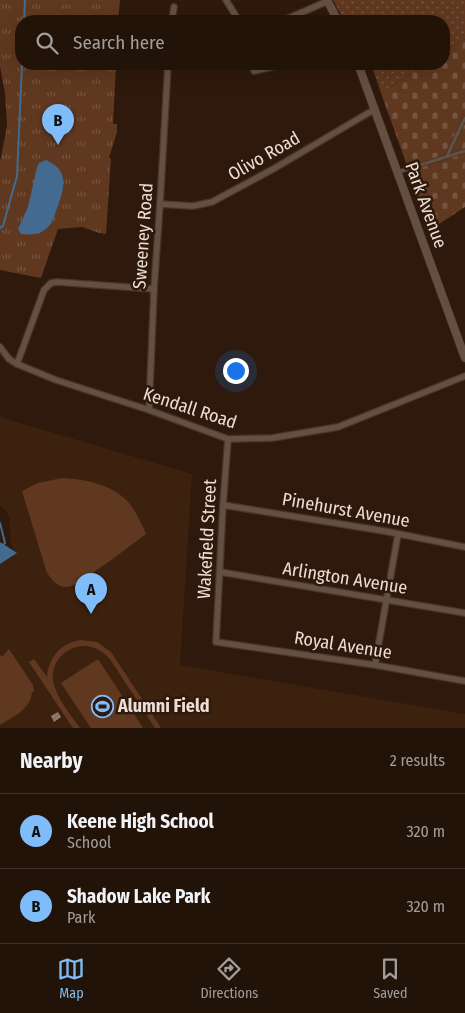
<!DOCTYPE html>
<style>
body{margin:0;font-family:"Fira Sans Condensed",sans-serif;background:#2a1c12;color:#f1f3f6}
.you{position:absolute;left:235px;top:370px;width:18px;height:18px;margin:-12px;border:4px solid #fff;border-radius:50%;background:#1a73e8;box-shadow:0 0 0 8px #1a73e833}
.badge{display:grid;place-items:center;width:32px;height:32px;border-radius:50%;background:#7fbdfa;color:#111;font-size:16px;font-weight:700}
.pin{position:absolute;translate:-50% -41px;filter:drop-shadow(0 1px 2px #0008)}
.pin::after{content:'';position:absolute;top:26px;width:18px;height:15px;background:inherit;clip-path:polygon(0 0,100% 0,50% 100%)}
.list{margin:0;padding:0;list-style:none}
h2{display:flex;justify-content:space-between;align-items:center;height:65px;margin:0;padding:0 20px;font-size:21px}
h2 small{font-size:16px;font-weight:400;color:#a29e9c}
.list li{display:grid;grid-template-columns:32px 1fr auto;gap:15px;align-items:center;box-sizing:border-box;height:75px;padding:0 20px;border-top:1px solid #3f322a}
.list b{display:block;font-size:19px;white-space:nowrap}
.list p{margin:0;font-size:16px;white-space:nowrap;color:#a29e9c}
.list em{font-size:16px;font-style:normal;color:#a29e9c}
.icon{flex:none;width:28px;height:28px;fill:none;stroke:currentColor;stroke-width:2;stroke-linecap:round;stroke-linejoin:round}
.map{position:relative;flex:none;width:465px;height:728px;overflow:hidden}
.search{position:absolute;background:#221309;box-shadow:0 5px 20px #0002;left:15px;right:15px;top:15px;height:55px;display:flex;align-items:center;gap:12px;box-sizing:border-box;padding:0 18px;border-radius:20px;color:#a29e9c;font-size:19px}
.sheet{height:215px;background:#221309}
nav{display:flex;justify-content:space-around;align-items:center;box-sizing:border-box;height:70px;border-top:1px solid #3f322a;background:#221309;font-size:14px;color:#a29e9c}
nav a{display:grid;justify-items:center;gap:2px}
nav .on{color:#7fbdfa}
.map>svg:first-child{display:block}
.built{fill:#3c210f}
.grass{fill:url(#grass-dots)}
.cemetery{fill:url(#cemetery-stones)}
.park{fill:url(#park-tufts)}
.garden{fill:#5f381f}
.water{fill:#436b92}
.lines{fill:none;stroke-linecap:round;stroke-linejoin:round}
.stream{stroke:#436b92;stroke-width:2}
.building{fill:url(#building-hatch)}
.service-casing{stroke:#493528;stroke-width:5}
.minor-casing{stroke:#493528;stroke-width:8}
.tertiary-casing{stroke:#493528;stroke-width:9}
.service{stroke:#644f43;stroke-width:3}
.minor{stroke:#644f43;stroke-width:5.5}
.tertiary{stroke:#644f43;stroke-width:8}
.labels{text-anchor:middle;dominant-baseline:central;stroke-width:5;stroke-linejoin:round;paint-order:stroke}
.street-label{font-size:18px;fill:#edded5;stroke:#2e190c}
.poi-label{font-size:18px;font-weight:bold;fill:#edded5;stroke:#2e190c;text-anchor:start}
</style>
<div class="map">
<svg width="465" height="728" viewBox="0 0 465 728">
<defs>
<pattern id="grass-dots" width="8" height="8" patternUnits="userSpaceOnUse" patternTransform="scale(1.25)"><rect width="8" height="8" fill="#5f381f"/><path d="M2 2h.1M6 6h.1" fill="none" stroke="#76543f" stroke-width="1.8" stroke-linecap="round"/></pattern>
<pattern id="cemetery-stones" width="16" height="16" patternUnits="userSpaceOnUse" patternTransform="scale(1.25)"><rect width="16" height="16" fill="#5f381f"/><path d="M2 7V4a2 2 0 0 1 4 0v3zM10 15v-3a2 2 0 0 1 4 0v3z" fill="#76543f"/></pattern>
<pattern id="park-tufts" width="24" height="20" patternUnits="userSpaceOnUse" patternTransform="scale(1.25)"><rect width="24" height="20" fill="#5f381f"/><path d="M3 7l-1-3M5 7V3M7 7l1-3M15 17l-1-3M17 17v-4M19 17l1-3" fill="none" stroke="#76543f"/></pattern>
<pattern id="building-hatch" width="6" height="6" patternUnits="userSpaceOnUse" patternTransform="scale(1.25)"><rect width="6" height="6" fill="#967b6c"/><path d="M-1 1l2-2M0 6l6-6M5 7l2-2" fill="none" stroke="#7a675d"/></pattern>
</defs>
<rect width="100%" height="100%" fill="#2e190c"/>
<path class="built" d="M0,417L192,474L180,665L465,714V728H0V564L12,557L15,552L11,544L9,517L5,510L0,506Z"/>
<g class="grass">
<path d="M333,0H465V39L444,52V21H344Z"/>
<path d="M371,64H426L381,93Z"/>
</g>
<path class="cemetery" d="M465,39V207L430,230L381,93L426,64H444V52Z"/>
<path class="park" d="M0,0H120L118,21H21V64H116L113,124H117V132L109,158H111L106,234L99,233L82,227L58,229L41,278L0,270V162L7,126L5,93L0,66Z"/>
<g class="garden">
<path d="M62,478C87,479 120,486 134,510C139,517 142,526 146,534C134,543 78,586 68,587C57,587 53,581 47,573L22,491L38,483Z"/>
<path d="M80,640L97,642L111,652L161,728H155C145,712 134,696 123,679C117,670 111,658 102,652C79,635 46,657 54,685C58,700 71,715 80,728H73L29,662L34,659L47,677C49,657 60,644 80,640Z"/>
<path d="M9,649L33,685L34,691L32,692C30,710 14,716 0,725V655L2,657Z"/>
<path d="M98,659L143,728H91L61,683Z"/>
</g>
<g class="water">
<path d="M46,160C71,171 64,190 56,211C54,217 52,224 47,228C39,235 30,235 21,234L18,229L28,207L37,167L39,163Z"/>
<path d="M0,542L17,553L0,564Z"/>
</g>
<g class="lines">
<g class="stream">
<path d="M24,21L25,0"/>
<path d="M0,228L3,226L17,176L22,64"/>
<path d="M0,523L5,543L0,548"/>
</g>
</g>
<path class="building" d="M58,712L61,717L54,722L51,716Z"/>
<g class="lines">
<defs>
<g id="service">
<path d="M447,156L465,118"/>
<path d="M398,172L465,151"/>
</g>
<g id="minor">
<path d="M226,0L239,21"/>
<path d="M172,21L174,7"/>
<path d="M282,21L328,1"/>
<path d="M254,71L284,64"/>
<path d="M160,204L193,206L212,202L275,168L375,109"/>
<path d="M0,347L9,359L17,364L56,380L149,410L228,439L272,438L338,427L465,376"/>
<path d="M17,364L44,290L51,283L57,282L154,289"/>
<path d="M149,410L154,289L160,204L168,64"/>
<path d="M228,439L223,505L216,642L375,665L465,681"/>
<path d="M223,505L384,531L465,547"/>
<path d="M220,572L465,613"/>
<path d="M375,665L398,534"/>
</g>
<g id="tertiary">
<path d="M327,0L338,21"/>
<path d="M358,64L465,358"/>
</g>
</defs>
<use href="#service" class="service-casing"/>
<use href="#minor" class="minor-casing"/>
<use href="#tertiary" class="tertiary-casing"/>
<use href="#service" class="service"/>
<use href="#minor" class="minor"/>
<use href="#tertiary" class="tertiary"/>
</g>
<defs>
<symbol id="stadium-ring" viewBox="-11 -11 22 22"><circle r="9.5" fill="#2e190c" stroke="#7fbdfa" stroke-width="1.5"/><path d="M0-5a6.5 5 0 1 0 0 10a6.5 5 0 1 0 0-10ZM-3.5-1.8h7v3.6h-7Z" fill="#7fbdfa"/></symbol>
</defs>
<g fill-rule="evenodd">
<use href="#stadium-ring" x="90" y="694" width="25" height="25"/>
</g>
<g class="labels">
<g class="street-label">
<text transform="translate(264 156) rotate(-30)">Olivo Road</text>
<text transform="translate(426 205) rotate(70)">Park Avenue</text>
<text transform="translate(143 236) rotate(-86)">Sweeney Road</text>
<text transform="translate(190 408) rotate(18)">Kendall Road</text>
<text transform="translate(346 510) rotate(10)">Pinehurst Avenue</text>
<text transform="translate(207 539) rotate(-87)">Wakefield Street</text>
<text transform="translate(345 578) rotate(9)">Arlington Avenue</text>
<text transform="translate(343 645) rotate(9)">Royal Avenue</text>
</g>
<g class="poi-label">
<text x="118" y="706">Alumni Field</text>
</g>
</g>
</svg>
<div class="you"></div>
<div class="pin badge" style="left:91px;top:614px">A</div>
<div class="pin badge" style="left:58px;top:145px">B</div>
<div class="search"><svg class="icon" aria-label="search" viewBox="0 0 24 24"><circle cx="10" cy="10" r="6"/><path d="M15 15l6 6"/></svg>Search here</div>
</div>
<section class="sheet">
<h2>Nearby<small>2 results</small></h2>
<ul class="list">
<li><span class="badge">A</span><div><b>Keene High School</b><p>School</p></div><em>320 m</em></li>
<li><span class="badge">B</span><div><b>Shadow Lake Park</b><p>Park</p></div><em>320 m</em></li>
</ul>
</section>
<nav>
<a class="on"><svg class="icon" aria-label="map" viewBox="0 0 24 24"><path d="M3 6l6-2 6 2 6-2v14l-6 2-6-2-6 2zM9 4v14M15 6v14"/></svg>Map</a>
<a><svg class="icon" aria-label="directions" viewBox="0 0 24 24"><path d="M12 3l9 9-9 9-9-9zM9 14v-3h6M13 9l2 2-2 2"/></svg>Directions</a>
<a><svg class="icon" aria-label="saved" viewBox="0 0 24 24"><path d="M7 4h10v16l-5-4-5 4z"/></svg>Saved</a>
</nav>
